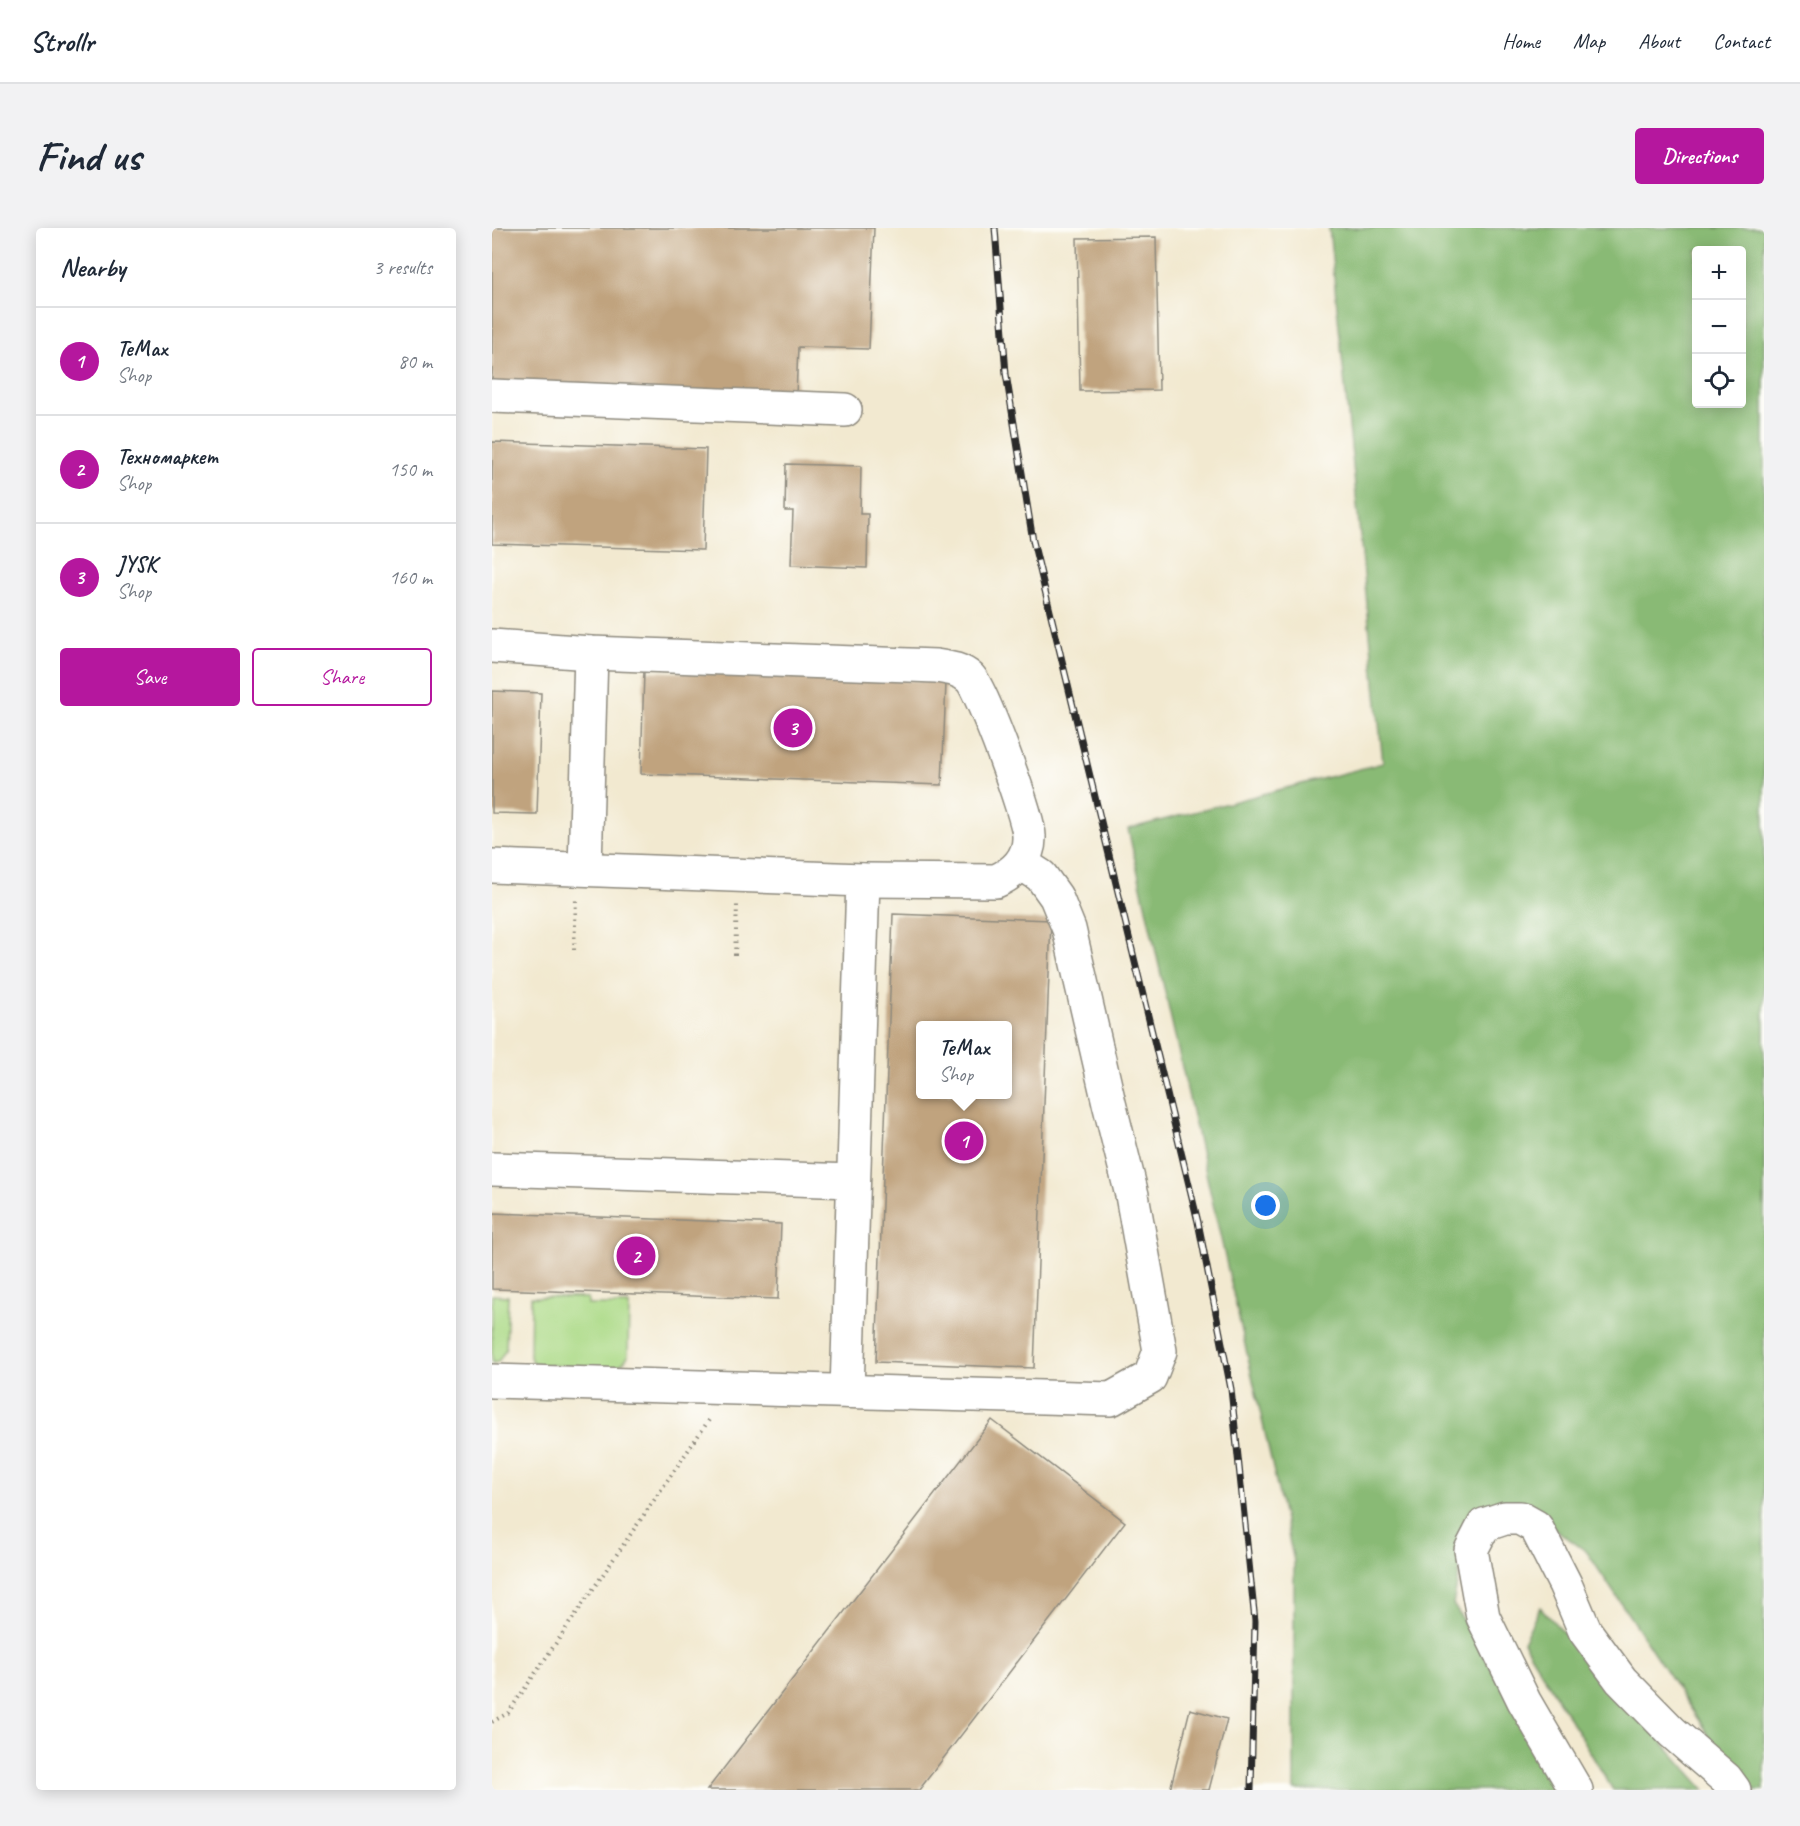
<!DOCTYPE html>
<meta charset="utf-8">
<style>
body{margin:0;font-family:Caveat,sans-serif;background:#f2f2f3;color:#1f2937}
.controls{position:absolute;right:18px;top:18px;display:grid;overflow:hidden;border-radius:6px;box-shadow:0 3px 15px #0003}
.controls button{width:54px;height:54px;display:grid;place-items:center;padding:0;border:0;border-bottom:2px solid #e0e1e3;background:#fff;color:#1f2937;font:30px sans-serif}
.you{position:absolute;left:774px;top:978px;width:21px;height:21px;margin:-15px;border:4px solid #fff;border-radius:50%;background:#1a73e8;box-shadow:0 0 0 9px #1a73e833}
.badge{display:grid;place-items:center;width:39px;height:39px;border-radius:50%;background:#b5179e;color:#fff;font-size:20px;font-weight:700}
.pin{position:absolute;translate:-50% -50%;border:3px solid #fff;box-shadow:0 2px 6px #0006}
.popup{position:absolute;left:424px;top:793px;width:96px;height:78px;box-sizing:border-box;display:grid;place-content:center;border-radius:6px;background:#fff;filter:drop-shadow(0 2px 4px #0005);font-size:20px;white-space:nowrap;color:#747a83}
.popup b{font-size:22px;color:#1f2937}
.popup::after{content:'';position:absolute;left:50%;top:100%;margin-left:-12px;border:12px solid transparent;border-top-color:#fff}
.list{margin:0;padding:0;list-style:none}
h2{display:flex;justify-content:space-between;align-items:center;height:78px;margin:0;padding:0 24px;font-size:26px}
h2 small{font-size:20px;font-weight:400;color:#747a83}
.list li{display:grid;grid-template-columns:39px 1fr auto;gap:18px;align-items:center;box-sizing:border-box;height:108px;padding:0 24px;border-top:2px solid #e0e1e3}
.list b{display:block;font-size:22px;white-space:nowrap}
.list p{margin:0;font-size:20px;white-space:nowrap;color:#747a83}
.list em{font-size:20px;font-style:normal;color:#747a83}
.actions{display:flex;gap:12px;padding:18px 24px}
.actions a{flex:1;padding:14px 0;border:2px solid #b5179e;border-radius:6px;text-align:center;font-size:21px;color:#b5179e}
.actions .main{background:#b5179e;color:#fff}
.icon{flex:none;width:33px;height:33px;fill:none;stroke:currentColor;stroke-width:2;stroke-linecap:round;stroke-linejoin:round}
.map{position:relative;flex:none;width:1272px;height:1562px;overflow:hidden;border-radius:6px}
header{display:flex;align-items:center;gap:36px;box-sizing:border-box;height:84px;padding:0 30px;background:#fff;border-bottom:2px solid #e0e1e3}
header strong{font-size:28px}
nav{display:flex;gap:33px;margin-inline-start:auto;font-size:21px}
.intro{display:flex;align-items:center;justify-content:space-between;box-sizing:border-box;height:144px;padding:0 36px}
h1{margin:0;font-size:42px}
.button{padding:15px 27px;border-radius:6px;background:#b5179e;color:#fff;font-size:21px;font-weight:700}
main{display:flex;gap:36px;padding:0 36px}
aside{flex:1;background:#fff;border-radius:6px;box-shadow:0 3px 15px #0003}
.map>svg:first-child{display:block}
.green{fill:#acda87;stroke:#6c8259;stroke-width:1.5}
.forest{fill:#89ba74;stroke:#5a7250;stroke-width:1.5;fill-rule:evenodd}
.building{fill:#c0a37e;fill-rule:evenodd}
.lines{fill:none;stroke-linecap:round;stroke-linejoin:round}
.minor-casing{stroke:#8e8a7e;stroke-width:36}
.path{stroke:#8e8a7e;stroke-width:4;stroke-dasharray:1.5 4.5;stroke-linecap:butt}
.minor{stroke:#fff;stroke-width:33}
.rail-casing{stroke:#2b2b2b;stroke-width:7}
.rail{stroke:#fdfcf7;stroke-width:4.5;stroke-dasharray:14;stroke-linecap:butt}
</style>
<header>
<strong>Strollr</strong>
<nav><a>Home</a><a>Map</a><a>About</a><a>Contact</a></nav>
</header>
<div class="intro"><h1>Find us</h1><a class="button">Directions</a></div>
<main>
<aside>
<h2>Nearby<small>3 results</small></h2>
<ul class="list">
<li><span class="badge">1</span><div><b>ТеМах</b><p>Shop</p></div><em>80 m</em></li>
<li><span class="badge">2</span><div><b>Техномаркет</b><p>Shop</p></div><em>150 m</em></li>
<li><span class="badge">3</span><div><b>JYSK</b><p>Shop</p></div><em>160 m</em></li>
</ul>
<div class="actions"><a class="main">Save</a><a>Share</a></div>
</aside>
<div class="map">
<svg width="1272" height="1562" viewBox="0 0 1272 1562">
<rect width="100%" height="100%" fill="#fdfcf7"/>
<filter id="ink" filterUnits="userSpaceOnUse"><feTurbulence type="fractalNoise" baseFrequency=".0167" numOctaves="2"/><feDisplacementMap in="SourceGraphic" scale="12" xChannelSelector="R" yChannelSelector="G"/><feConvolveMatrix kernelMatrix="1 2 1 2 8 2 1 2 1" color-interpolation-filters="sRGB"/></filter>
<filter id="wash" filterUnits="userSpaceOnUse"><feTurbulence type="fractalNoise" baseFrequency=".008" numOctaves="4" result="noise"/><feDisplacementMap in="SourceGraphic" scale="24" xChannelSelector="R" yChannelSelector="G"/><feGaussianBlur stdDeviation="1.35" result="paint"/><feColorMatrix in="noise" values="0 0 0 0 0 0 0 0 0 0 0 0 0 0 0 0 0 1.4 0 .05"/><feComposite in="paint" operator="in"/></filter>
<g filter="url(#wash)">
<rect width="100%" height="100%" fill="#f2e9d0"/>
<g class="green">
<path d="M0,1067L16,1068L14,1121L6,1134L0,1135Z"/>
<path d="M39,1069L96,1070V1077H137L136,1128L131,1135L122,1139L47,1137L41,1135L38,1129Z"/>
</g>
<g class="forest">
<path d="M837,0H1272V1562H1261L1229,1526L1095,1324L1024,1273L978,1294L961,1376L1073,1562H802V1333L636,601L891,535ZM1204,22H1250V176H1204Z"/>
<path d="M1048,1379L1139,1478L1213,1562H1121L1031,1414Z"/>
</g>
<g id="blocks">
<g class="building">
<path d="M0,0H382L377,121L306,119L304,168L0,157Z"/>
<path d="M664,9L667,162L588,163L585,10Z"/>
<path d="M0,214L214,221L211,322L0,316Z"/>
<path d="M294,236L369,238L368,286H376L375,340L299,337L301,283H293Z"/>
<path d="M152,443L454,454L450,557L149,546Z"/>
<path d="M0,463L49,465L45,586L0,585Z"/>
<path d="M401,686L559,692L542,1140L384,1134ZM428,798H516V866H428Z"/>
<path d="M0,985L289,996L286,1071L0,1061Z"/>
<path d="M500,1192L633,1294L427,1562H215Z"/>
<path d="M698,1481L735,1491L717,1562H678Z"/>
</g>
</g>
</g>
<g filter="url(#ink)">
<use href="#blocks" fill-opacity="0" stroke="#8e8a7e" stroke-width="1.5"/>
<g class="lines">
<defs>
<g id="minor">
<path d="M0,168L353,182"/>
<path d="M0,418L99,425L444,438C457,440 468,441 478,450C490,462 537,589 537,608C538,630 522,645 504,653L371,652"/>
<path d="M0,638L371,652L355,1163"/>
<path d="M93,640L99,425"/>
<path d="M0,941L361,953"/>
<path d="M0,1153L619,1171L658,1149L668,1123L640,967L617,875L577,701L564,669L549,648L529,635"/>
<path d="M1084,1562L1032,1473L991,1389L979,1322L992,1297L1013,1290H1028L1044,1299L1073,1356L1093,1403L1129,1452L1180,1504L1234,1551L1242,1562"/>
</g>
</defs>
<use href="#minor" class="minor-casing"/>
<g class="path">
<path d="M82,722L84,671"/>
<path d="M243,727L245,677"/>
<path d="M0,1494L16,1485L219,1189"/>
</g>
<use href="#minor" class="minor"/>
<defs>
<path id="rail" d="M503,0L514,146L541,313L706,994L739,1161L763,1393L759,1562"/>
</defs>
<use href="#rail" class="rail-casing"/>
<use href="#rail" class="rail"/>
</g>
</g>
</svg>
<div class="controls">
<button>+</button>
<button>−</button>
<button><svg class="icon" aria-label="locate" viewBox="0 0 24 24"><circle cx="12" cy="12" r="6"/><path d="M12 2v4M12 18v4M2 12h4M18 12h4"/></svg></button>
</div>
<div class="you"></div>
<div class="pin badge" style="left:472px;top:913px">1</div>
<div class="popup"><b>ТеМах</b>Shop</div>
<div class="pin badge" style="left:144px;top:1028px">2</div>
<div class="pin badge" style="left:301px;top:500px">3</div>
</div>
</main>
